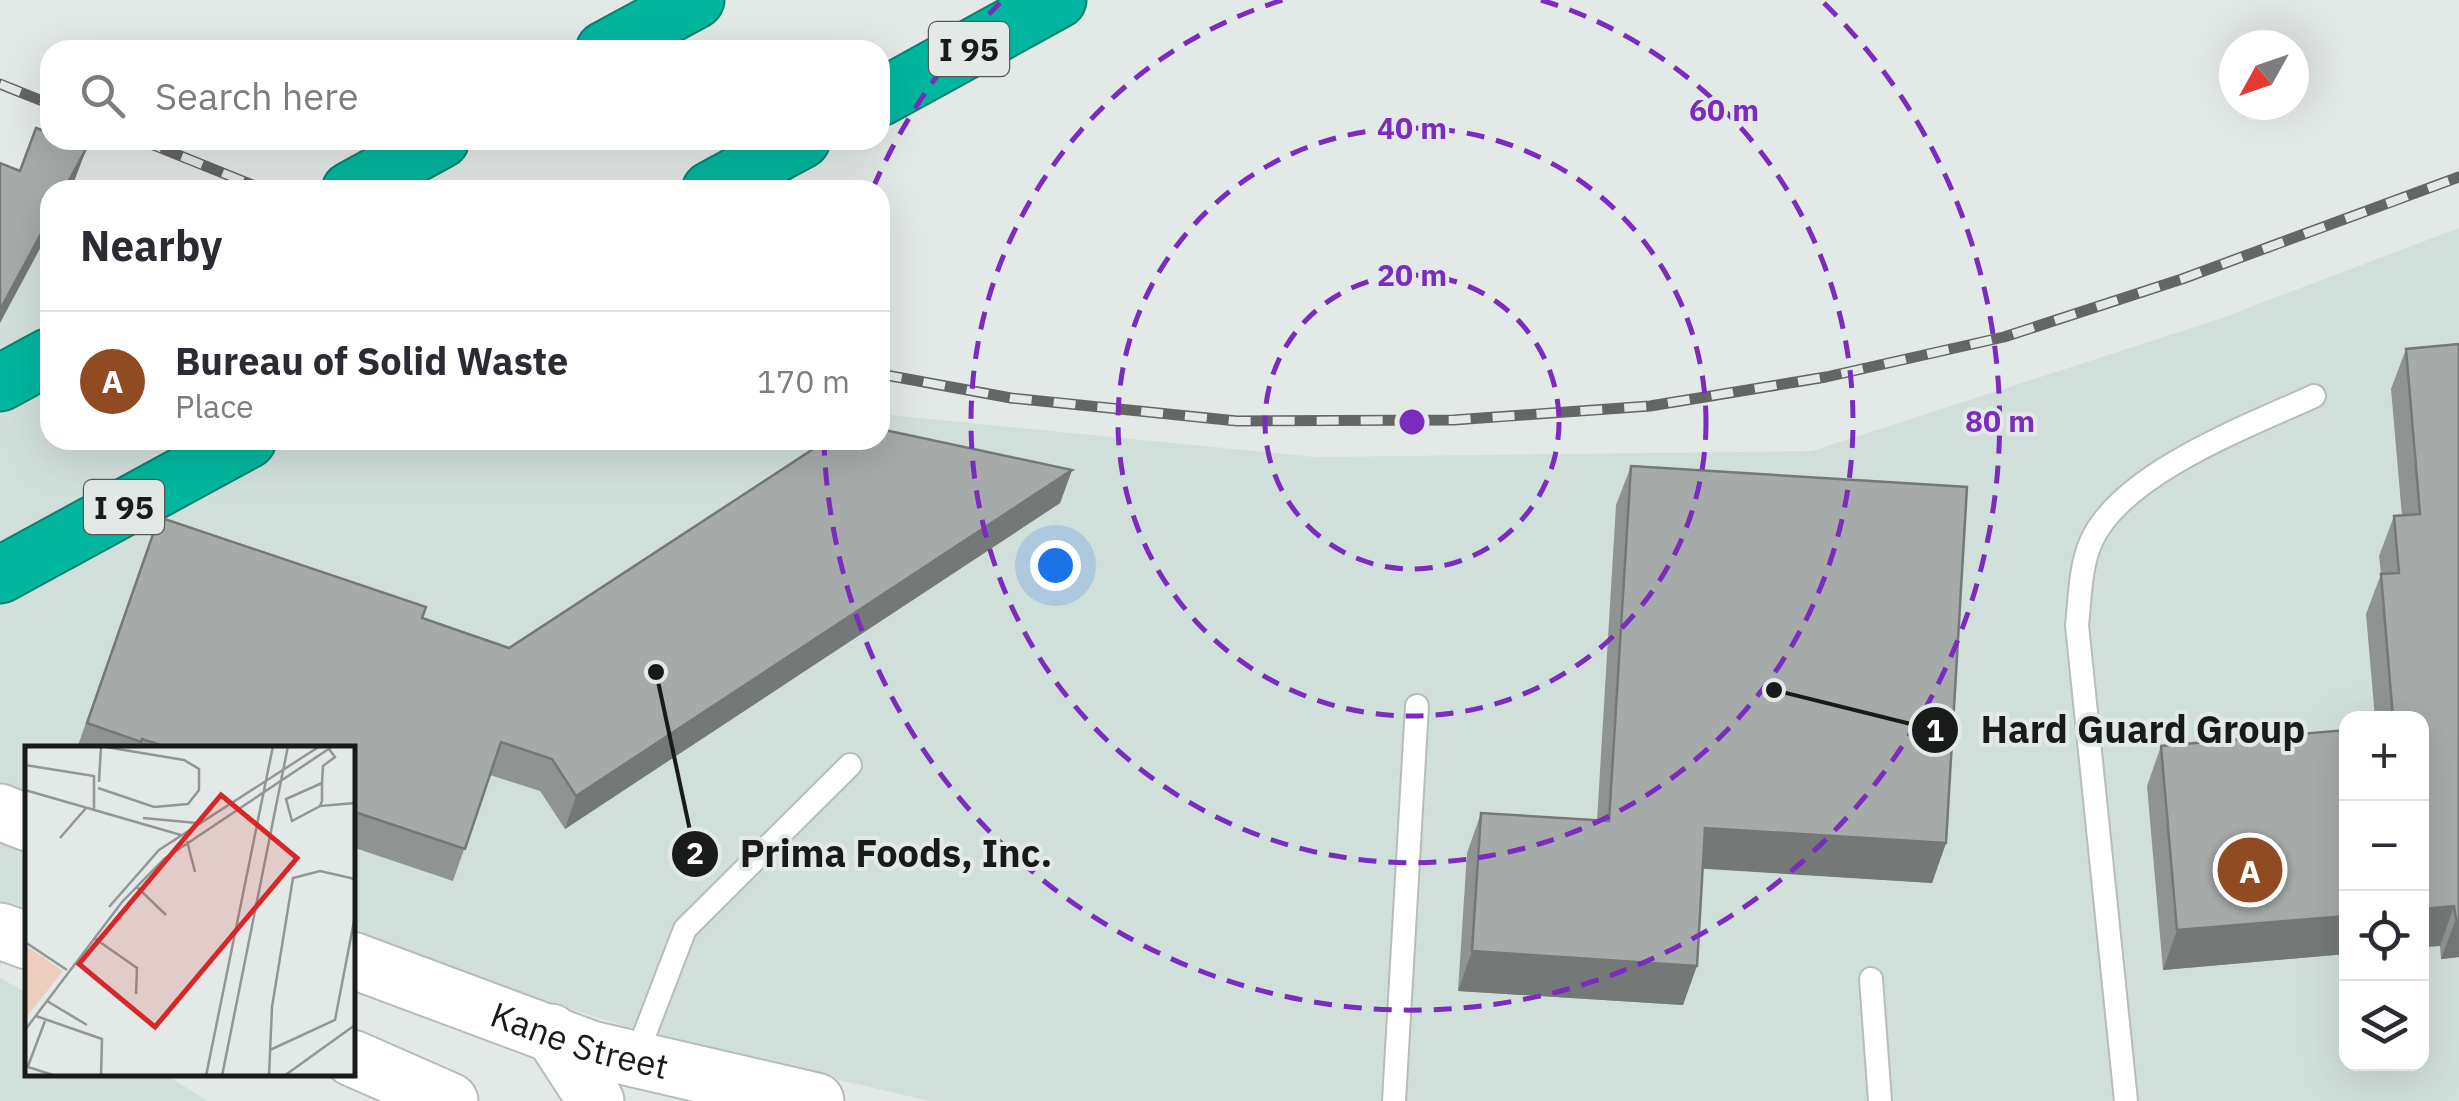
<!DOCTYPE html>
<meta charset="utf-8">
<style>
body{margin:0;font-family:"IBM Plex Sans",sans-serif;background:#f7f7f7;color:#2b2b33}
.controls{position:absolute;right:30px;bottom:30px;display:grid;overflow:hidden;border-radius:20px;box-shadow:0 10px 40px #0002}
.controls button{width:90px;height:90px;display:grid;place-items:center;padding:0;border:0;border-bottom:2px solid #e1e1e2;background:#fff;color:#2b2b33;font:50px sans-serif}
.compass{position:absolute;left:2219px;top:30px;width:90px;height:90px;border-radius:50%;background:#fff;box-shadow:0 10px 40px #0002;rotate:230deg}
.you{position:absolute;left:1055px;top:565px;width:35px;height:35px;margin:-25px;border:8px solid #fff;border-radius:50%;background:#1a73e8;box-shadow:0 0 0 15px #1a73e833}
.badge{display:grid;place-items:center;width:65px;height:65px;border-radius:50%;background:#904b22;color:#fff;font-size:32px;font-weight:700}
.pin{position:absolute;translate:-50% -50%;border:5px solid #fff;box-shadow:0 2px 10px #0006}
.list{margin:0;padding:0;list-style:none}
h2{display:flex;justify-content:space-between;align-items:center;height:130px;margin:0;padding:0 40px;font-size:42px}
h2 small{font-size:32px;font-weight:400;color:#7c7c81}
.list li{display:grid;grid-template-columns:65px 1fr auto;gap:30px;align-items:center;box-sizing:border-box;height:140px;padding:0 40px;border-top:2px solid #e1e1e2}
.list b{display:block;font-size:38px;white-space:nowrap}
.list p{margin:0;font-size:32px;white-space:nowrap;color:#7c7c81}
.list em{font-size:32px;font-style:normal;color:#7c7c81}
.icon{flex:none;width:55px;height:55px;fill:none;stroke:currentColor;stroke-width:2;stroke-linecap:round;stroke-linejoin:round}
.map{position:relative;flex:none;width:2459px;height:1101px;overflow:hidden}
.search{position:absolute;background:#fff;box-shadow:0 10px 40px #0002;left:40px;top:40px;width:850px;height:110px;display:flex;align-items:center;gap:25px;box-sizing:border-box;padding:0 35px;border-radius:30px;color:#7c7c81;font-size:38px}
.panel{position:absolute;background:#fff;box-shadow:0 10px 40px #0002;left:40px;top:180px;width:850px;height:270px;border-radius:30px}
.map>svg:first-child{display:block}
.built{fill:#d1dfdb;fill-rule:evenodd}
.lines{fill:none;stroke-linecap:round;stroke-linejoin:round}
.service-casing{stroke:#b7bcbb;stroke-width:26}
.secondary-casing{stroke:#b7bcbb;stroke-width:59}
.motorway-casing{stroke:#098070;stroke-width:59}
.service{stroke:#fff;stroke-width:22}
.secondary{stroke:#fff;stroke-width:55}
.motorway{stroke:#00b69e;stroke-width:55}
.rail-casing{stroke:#636665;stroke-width:11}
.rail{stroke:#e3e9e7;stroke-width:8;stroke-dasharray:22;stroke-linecap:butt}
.wall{fill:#8f9392}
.shaded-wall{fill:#747877}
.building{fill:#a6abaa;stroke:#747877;stroke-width:2.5}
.ring{fill:none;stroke:#7b2cbf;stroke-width:5;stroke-dasharray:18 12}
.labels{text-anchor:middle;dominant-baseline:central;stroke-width:8;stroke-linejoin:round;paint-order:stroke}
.shield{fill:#e3e9e7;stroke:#565958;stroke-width:2.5}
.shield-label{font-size:32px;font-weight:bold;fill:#191b1a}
.street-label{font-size:35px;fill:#191b1a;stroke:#e3e9e7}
.inset-road{fill:none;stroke:#929795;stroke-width:2.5}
.view{fill:#d62828;fill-opacity:0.15;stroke:#d62828;stroke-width:5}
.inset-edge{fill:none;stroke:#191b1a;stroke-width:5}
.centre{fill:#7b2cbf;stroke:#e3e9e7;stroke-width:5}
.ring-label{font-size:30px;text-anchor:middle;font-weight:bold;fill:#7b2cbf;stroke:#e3e9e7;stroke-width:8;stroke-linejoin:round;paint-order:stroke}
.leader{fill:none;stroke:#191b1a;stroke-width:4}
.callout-dot{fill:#191b1a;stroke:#e3e9e7;stroke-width:4}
.mark-label{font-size:30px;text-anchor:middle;font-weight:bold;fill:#fff}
.callout-label{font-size:38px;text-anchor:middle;font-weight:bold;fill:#191b1a;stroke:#e3e9e7;stroke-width:8;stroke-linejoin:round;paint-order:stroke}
</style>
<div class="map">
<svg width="2459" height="1101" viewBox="0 0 2459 1101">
<rect width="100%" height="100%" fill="#e3e9e7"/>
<g class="built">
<path d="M0,176L50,198V440H880V414L1315,457L1812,451L2219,319L2459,228V1101H930L691,1046L488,984L353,930L352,748H28L27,903L0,968ZM2346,718H2422V1064H2346Z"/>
<path d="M0,978L27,993L28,1074H165L207,1101H0Z"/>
</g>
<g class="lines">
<defs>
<g id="service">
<path d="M1871,979L1880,1101"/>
<path d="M635,1059L685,929L850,765"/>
<path d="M1394,1101L1417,706"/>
<path d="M2126,1101L2077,625C2080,598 2080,567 2091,542C2121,473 2249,426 2314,396"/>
</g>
<g id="secondary">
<path d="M0,812L28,823"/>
<path d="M0,931L28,941"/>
<path id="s1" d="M352,960L591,1049L816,1101"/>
<path d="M551,1032L596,1101"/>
<path d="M352,1058L450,1101"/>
</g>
<g id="motorway">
<path d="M604,50L696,0"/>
<path d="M880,98L1058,0"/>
<path d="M350,190L441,140"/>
<path d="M710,190L802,140"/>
<path d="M0,383L50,356"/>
<path d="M0,575L248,440"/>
</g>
</defs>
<use href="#service" class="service-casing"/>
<use href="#secondary" class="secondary-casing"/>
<use href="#motorway" class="motorway-casing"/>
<use href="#service" class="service"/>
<use href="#secondary" class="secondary"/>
<use href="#motorway" class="motorway"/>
<defs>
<g id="rail">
<path d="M0,84L50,104"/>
<path d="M141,140L265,190"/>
<path d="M880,374L1011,398L1237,421L1454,420L1650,406L1826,377L2004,337L2182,279L2459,177"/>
</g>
</defs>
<use href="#rail" class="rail-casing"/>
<use href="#rail" class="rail"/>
</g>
<g class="wall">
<path d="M2459,344V957L2441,959L2440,946L2422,947V718H2375L2366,614L2381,574L2379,556L2394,516H2402L2391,389L2406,349Z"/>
<path d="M1631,466L1946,843L1932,883L1703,868L1683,1005L1458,991L1467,853L1481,813L1597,821L1616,505Z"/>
<path d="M1072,470L1060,503L565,829L540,791L490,775L453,881L352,847V748H77L159,517L422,618L509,648Z"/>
<path d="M2346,730V954L2163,970L2147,786L2161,746Z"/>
</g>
<g class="shaded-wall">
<path d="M87,147L71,190H64Z"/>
<path d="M50,217V230L0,323V310Z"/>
<path d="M1072,470L1060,503L565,829L576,796Z"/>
<path d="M1705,828L1946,843L1932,883L1691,868Z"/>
<path d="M2454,906L2440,946L2422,947V909Z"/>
<path d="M2346,916V954L2163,970L2177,930Z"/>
<path d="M2456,919H2459V957L2441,959Z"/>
<path d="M1472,951L1697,966L1683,1005L1458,991Z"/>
</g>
<g class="building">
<path d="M36,128L50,133V140H68L87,147L64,190H50V217L0,310V163L20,171Z"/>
<path d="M2459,344V919H2456L2454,906L2422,909V718H2393L2381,574L2399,573L2394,516L2420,514L2406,349Z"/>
<path d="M880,429L1072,470L576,796L552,759L501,742L465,849L352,811V748H170L142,739L141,742L87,723L159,517L426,607L422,618L509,648L827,440H880Z"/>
<path d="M1631,466L1967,487L1946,843L1705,828L1697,966L1472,951L1481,813L1609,821Z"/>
<path d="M2346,730V916L2177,930L2161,746Z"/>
</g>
<g class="ring">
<circle cx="1412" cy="422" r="147"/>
<circle cx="1412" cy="422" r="294"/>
<path d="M1541 0A441 441 0 1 1 1283 0"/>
<path d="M873 188A588 588 0 0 1 1000 3M1824 3A588 588 0 1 1 824 443"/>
</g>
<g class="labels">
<g class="shield">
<rect x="929" y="22" width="80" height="54" rx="8"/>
<rect x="84" y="480" width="80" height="54" rx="8"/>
</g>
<g class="shield-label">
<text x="969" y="49">I 95</text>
<text x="124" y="507">I 95</text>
</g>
<g class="street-label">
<text stroke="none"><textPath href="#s1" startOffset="242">Kane Street</textPath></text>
</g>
</g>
<g transform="translate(25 746)">
<rect width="330" height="330" fill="#e3e9e7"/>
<path d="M0,199L38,225L0,273L1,225Z" fill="#edcebe"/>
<path class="inset-road" d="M0,19L69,30V63M74,36L76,0M297,37L261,53L267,75L295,60L297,55V37L298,20L310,11L304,3M73,42L129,61L163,58L174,44V23L159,14L75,0M0,44L156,89M295,60L330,57M118,72L172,77M35,92L61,62M162,95L170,126M111,140L141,169M84,161L134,104L295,0M69,192L112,222L111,248M0,196L42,224M22,255L62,279M11,270L77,293L76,330M0,284L97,156L139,113L308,0M245,304L310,274L330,170M0,320L31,330M3,320L20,275M181,330L248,0M197,330L263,0M244,330L247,261L268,132L295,125L330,133M259,330L330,279"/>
<path class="view" d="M196,49L272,112L130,281L54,218Z"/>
<rect width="330" height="330" class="inset-edge"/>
</g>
<circle cx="1412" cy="422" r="15" class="centre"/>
<g class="ring-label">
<text x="1724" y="121">60 m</text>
<text x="1412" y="139">40 m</text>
<text x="1412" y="286">20 m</text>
<text x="2000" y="432">80 m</text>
</g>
<path class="leader" d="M1774 690L1935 730M656 672L695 854"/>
<g class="callout-dot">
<circle cx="1774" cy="690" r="10"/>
<circle cx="656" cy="672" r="10"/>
<circle cx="1935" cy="730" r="25"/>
<circle cx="695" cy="854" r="25"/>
</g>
<g class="mark-label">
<text x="1935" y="741">1</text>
<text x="695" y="864">2</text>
</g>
<g class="callout-label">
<text x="2143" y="743">Hard Guard Group</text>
<text x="896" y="867">Prima Foods, Inc.</text>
</g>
</svg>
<div class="controls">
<button>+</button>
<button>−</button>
<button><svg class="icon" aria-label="locate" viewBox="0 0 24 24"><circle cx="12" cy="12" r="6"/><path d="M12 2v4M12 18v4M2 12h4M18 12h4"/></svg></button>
<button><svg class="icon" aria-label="layers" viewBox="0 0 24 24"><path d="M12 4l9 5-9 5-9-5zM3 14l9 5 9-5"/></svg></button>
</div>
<svg class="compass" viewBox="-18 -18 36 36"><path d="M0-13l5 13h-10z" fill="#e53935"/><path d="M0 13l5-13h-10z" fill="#7c7c81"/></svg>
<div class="you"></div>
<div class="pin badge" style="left:2250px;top:870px">A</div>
<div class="search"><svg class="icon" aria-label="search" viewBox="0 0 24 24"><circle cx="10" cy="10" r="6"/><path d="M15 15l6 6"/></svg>Search here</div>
<section class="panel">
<h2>Nearby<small></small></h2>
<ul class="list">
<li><span class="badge">A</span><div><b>Bureau of Solid Waste</b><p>Place</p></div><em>170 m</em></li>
</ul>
</section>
</div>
